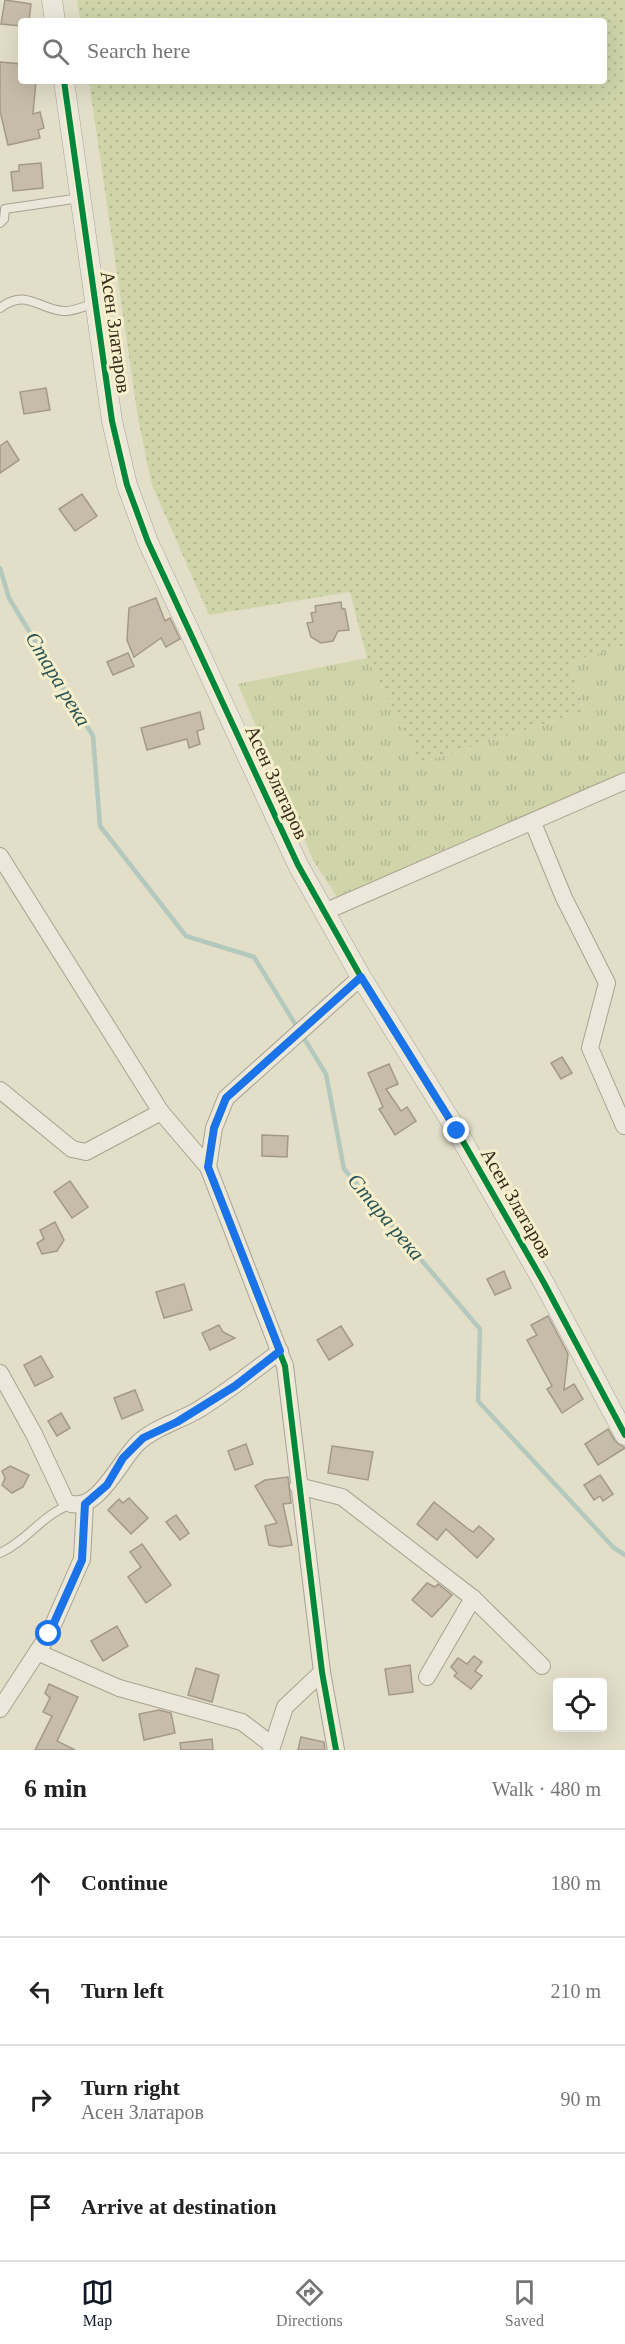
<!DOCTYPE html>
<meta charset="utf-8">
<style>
body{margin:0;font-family:Georgia,serif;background:#f2f2f2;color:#222}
.controls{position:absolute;right:18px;bottom:18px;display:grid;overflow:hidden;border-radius:6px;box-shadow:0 6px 24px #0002}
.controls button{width:54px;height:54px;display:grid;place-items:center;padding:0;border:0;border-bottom:2px solid #e0e0e0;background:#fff;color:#222;font:30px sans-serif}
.stop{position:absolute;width:18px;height:18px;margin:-14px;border:4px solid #1a73e8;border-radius:50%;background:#fff}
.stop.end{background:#1a73e8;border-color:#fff;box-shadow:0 2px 6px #0008}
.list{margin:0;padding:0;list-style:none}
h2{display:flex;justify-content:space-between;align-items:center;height:78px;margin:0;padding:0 24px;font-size:26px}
h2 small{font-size:20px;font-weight:400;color:#767676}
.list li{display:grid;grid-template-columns:39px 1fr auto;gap:18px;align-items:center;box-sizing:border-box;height:108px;padding:0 24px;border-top:2px solid #e0e0e0}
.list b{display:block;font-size:22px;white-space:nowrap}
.list p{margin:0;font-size:20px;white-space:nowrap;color:#767676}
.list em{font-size:20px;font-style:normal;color:#767676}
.icon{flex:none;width:33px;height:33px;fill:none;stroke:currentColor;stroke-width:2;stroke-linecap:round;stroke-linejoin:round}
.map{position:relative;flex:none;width:625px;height:1750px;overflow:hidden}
.search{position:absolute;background:#fff;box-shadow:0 6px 24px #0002;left:18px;right:18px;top:18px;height:66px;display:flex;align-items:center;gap:15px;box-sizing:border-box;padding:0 21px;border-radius:6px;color:#767676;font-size:22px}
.sheet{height:510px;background:#fff}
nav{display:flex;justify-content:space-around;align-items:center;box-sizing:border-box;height:84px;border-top:2px solid #e0e0e0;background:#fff;font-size:16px;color:#767676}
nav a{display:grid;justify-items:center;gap:3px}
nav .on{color:#111827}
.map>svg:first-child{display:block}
.grass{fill:url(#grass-tufts)}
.garden{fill:url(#garden-dots)}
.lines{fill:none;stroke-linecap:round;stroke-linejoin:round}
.stream{stroke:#b4c9be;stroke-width:4.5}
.building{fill:#c7bca9;stroke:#a39988;stroke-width:1.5}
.service-casing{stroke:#a8a292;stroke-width:10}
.minor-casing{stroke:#a8a292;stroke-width:18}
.tertiary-casing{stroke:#a8a292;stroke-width:21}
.service{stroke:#ebe7da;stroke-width:8}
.minor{stroke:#ebe7da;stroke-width:16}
.tertiary{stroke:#ebe7da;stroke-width:20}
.cycleway-casing{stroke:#f6efcc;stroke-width:10}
.cycleway{stroke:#00873e;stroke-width:6}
.route{stroke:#1a73e8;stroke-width:8}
.labels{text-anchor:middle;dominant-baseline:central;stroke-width:6;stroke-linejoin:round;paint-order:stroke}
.street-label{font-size:20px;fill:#362b1b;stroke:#f6efcc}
.water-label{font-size:21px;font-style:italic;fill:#295456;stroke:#f6efcc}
</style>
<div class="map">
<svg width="625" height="1750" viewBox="0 0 625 1750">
<defs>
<pattern id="grass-tufts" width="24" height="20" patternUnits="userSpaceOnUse" patternTransform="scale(1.5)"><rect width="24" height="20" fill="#cfd5a9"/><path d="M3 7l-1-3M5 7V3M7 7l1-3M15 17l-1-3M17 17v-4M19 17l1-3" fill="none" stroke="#b2b791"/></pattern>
<pattern id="garden-dots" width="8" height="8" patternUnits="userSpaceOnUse" patternTransform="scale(1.5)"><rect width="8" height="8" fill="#cfd5a9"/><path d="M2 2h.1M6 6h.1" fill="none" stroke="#b2b791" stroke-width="1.8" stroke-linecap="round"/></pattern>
</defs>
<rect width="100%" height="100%" fill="#e3dec8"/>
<path class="grass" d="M625,645V773L337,897L313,860L238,684L367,658L420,763L584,711L569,662Z"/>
<path class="garden" d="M77,0H625V645L569,662L584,711L420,763L367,658L350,592L209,615L152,485L138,418L89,81H604V21H80Z"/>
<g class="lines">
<path class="stream" d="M0,568L9,598L93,736L100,826L186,936L254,957L326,1074L344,1169L480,1329L478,1401L614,1548L625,1555"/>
</g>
<g class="building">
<path d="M5,0L31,4L29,21H21V26L1,24Z"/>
<path d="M0,62L21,64V81H36L33,114L40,112L44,128L38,130L40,138L8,145L0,111Z"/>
<path d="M41,163L43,188L13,191L11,172L19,171V165Z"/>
<path d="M46,388L50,410L24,414L20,392Z"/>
<path d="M7,441L19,460L0,473V446Z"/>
<path d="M82,494L97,516L75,531L59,509Z"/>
<path d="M156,598L165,621L170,618L180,639L166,647L161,638L134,657L127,640L129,608Z"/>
<path d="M341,602L342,609H345L349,630L338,631L333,641L321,643L311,637L307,623L313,622L311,613L316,612L315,606Z"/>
<path d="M128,653L134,666L113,675L107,662Z"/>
<path d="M200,712L204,729L197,731L200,744L189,748L187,739L147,750L141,728Z"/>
<path d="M562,1057L572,1073L561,1079L551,1063Z"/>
<path d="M389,1064L398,1084L386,1089L401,1111L407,1107L416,1121L395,1135L379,1109L383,1107L368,1073Z"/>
<path d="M262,1135L288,1136L287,1157L262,1156Z"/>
<path d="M70,1181L88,1207L72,1218L54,1192Z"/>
<path d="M55,1222L64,1240L57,1251L42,1254L37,1243L44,1239L40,1230Z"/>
<path d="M504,1271L511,1288L495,1295L487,1279Z"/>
<path d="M184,1284L192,1310L164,1318L156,1292Z"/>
<path d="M548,1316L568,1354L564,1390L574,1384L583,1399L562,1413L547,1389L552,1386L527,1340L537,1335L531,1325Z"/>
<path d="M219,1325L223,1332L235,1338L210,1350L202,1333Z"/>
<path d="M341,1326L353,1345L329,1360L317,1340Z"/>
<path d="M41,1356L53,1377L35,1386L24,1365Z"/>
<path d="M135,1390L143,1410L122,1419L114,1398Z"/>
<path d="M61,1413L70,1428L57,1436L48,1421Z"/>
<path d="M608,1429L615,1441L625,1448L598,1465L585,1444Z"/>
<path d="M246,1444L253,1464L235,1470L228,1451Z"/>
<path d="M332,1446L373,1452L368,1480L328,1473Z"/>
<path d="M10,1466L29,1475L23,1487L12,1493L2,1485L5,1478L2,1471Z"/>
<path d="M600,1475L613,1494L603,1501L600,1496L594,1500L584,1485Z"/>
<path d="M288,1477L291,1503L283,1504L292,1545L280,1547L269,1545L265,1526L277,1523L255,1486L265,1480Z"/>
<path d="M129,1498L148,1518L131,1534L108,1510L119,1499L123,1503Z"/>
<path d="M434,1502L467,1528L473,1532L479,1526L494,1539L477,1558L446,1529L437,1540L417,1524Z"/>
<path d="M176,1515L189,1533L180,1540L166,1522Z"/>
<path d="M142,1544L171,1585L146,1603L128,1577L141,1567L130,1552Z"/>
<path d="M427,1583L435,1587L438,1584L452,1595L432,1617L412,1600Z"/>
<path d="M117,1626L128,1646L103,1661L91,1641Z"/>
<path d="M474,1656L482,1662L475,1671L482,1676L471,1689L454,1676L457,1673L451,1667L458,1658L467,1664Z"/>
<path d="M410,1665L413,1692L389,1695L385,1669Z"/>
<path d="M196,1668L219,1675L212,1702L188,1695Z"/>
<path d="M49,1684L78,1697L57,1741L75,1750H35L52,1716L43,1712L50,1698L45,1693Z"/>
<path d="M159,1710L171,1713L175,1733L144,1740L139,1714Z"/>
<path d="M301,1737L324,1742L325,1750H298Z"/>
<path d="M212,1739L213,1750H181L180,1743Z"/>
</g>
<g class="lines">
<defs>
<g id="service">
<path d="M0,223L4,219L5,209L80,198"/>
<path d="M0,308C26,288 38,309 63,311C73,312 85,306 95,303"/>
<path d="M0,1553C27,1541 43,1514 70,1505"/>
</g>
<g id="minor">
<path d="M533,823L564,898L607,983L590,1048L624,1126"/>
<path d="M0,856L161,1112L208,1167"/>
<path d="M324,912L625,781"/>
<path d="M0,1090L72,1149L86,1152L161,1112"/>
<path d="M0,1373L34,1434L66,1502C96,1517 120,1460 138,1443C154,1428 179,1421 198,1410C227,1392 253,1372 280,1351"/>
<path d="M298,1486L342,1497L473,1598L542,1666"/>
<path d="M37,1652L119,1688L242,1722L272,1745"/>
<path d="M427,1677L473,1598"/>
<path d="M0,1709L49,1634L82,1559L85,1504"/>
<path d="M271,1750L285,1707L322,1672"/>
<path d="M336,1750L322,1672L285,1366L208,1167L214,1128L226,1098L361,977"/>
</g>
<g id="tertiary">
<path d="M52,0L55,21"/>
<path d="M64,81L112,421L127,485L148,542L298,865L361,977L457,1131L544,1283L625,1435"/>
</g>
</defs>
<use href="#service" class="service-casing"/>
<use href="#minor" class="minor-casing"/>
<use href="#tertiary" class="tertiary-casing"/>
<use href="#service" class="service"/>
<use href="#minor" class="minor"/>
<use href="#tertiary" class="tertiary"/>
<defs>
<g id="cycleway">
<path d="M64,81L112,421L127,485L148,542L298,865L361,977L457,1131L544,1283L625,1435"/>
<path d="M336,1750L322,1672L285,1366L208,1167L214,1128L226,1098L361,977"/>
</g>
</defs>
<use href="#cycleway" class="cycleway-casing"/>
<use href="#cycleway" class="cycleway"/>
</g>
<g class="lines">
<path class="route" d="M49,1634L82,1560L85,1504L107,1485L123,1458L143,1438L177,1422L235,1386L280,1351L208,1167L214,1128L226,1098L361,977L457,1131"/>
</g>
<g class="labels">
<g class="street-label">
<text transform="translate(116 332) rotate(82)">Асен Златаров</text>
<text transform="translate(277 782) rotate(65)">Асен Златаров</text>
<text transform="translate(517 1203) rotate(60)">Асен Златаров</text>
</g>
<g class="water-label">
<text transform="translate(58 679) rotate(59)">Стара река</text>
<text transform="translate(386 1217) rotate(50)">Стара река</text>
</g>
</g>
</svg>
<div class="controls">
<button><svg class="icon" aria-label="locate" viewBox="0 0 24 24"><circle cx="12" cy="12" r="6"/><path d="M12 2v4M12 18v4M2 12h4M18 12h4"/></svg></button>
</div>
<div class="stop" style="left:49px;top:1634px"></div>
<div class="stop end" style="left:457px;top:1131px"></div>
<div class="search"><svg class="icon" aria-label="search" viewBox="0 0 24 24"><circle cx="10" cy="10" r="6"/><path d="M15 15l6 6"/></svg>Search here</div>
</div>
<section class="sheet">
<h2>6 min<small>Walk · 480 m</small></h2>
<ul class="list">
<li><svg class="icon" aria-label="ahead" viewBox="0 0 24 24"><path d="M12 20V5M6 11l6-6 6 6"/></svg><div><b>Continue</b></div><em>180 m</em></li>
<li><svg class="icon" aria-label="left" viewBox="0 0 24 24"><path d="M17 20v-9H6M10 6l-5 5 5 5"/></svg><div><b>Turn left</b></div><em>210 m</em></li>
<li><svg class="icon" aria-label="right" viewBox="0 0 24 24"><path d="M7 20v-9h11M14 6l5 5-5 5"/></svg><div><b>Turn right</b><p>Асен Златаров</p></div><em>90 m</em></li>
<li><svg class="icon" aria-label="arrive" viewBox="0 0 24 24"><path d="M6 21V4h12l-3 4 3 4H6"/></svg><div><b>Arrive at destination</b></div></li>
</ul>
</section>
<nav>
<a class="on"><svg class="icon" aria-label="map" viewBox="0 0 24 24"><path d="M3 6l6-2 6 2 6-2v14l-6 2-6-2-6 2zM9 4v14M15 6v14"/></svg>Map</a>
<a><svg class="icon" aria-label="directions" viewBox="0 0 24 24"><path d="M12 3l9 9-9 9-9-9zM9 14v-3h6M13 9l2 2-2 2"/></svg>Directions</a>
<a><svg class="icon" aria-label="saved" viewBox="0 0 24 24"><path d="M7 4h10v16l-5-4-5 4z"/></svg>Saved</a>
</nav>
